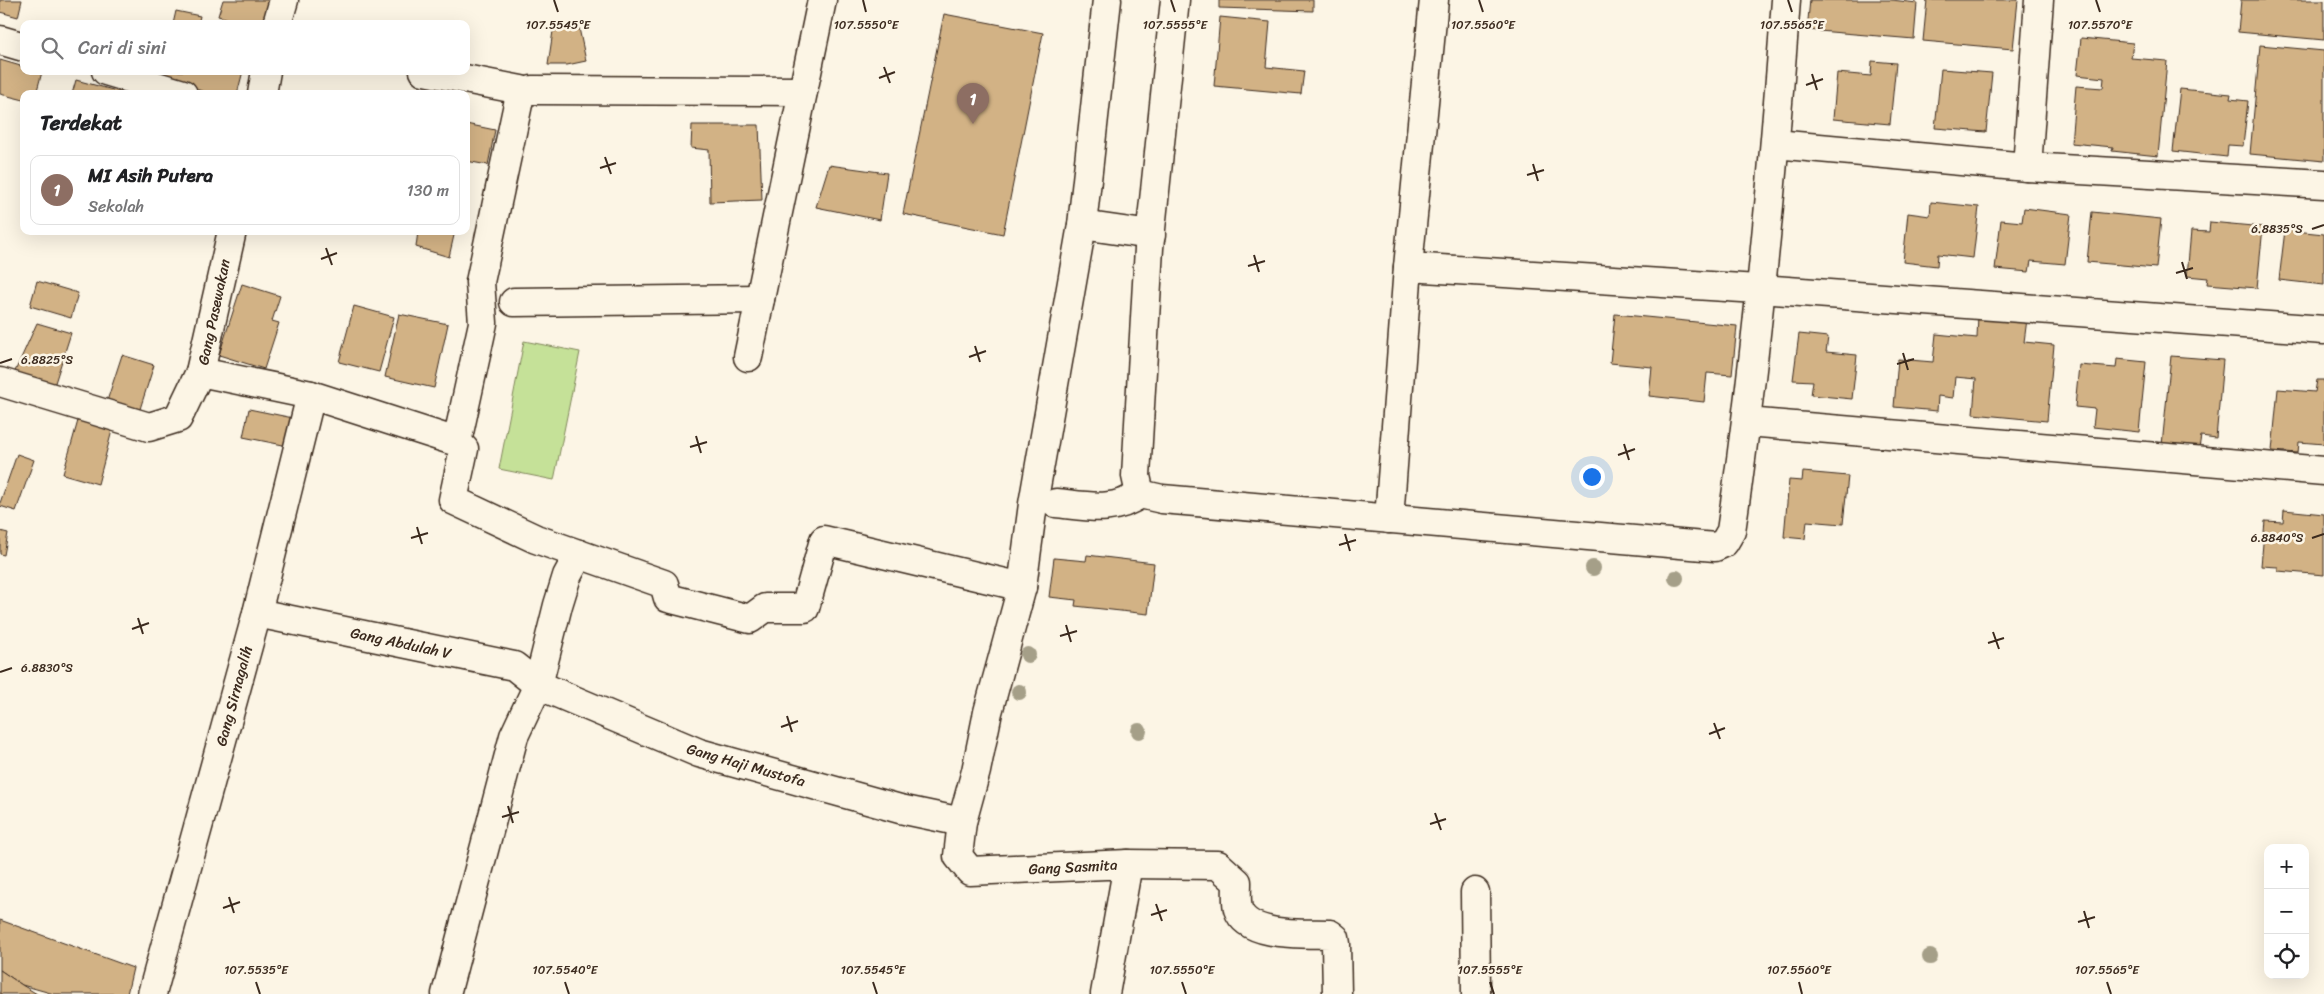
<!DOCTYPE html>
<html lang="id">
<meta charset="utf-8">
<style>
body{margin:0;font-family:Sriracha,sans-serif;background:#f2f2f2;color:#202124}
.controls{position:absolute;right:15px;bottom:15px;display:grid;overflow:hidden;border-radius:10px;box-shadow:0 5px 20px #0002}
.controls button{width:45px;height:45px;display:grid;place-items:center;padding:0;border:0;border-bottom:1px solid #e0e0e0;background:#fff;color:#202124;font:25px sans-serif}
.you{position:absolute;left:1591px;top:476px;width:18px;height:18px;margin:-12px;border:4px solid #fff;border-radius:50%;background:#1a73e8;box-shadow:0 0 0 8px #1a73e833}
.badge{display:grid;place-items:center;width:32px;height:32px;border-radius:50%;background:#2563eb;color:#fff;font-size:16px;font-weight:700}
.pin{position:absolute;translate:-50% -41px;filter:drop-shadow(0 1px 2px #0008)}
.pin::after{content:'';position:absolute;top:26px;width:18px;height:15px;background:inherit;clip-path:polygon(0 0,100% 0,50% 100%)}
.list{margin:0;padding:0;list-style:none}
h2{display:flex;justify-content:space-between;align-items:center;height:65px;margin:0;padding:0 20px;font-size:21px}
h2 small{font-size:16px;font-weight:400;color:#757577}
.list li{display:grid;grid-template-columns:32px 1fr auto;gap:15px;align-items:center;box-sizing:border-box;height:70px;margin:0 10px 10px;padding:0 10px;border:1px solid #e0e0e0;border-radius:10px}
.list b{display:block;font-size:19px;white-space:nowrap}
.list p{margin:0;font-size:16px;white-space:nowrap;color:#757577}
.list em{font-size:16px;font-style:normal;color:#757577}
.icon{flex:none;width:28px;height:28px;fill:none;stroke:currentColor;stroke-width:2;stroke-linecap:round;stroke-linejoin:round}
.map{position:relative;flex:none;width:2324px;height:994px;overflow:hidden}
.search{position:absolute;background:#fff;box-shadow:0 5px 20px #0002;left:20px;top:20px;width:450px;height:55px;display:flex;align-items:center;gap:12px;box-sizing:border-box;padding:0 18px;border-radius:10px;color:#757577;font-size:19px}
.panel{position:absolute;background:#fff;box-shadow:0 5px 20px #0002;left:20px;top:90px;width:450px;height:145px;border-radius:10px}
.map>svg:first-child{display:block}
.green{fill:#c5e198;stroke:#80865b}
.building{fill:#d2b285;stroke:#3b2a1e}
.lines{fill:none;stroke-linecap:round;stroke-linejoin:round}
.minor-casing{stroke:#3b2a1e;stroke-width:31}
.minor{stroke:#fcf5e5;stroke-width:28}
.tree{fill:#a59f88}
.ticks{fill:none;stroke:#3b2a1e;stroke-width:2}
.labels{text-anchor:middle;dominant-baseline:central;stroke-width:5;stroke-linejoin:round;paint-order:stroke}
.street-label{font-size:15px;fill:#3b2a1e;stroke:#fcf5e5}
.ticks-label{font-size:12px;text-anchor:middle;fill:#3b2a1e;stroke:#fcf5e5;stroke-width:5;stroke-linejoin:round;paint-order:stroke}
</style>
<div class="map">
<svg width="2324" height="994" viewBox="0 0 2324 994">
<rect width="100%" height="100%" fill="#fcf5e5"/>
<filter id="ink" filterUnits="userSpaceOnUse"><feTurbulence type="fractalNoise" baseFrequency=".02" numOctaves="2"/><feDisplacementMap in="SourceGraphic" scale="10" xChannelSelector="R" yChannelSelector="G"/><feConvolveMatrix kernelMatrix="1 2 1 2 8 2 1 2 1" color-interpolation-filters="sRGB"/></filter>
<g filter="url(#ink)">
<path class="green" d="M524,341L580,352L554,480L499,469Z"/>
<g class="building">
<path d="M0,0H22L18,17L0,12Z"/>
<path d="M223,0H270L264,24H248L218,16Z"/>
<path d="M1219,0H1313V11L1219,8Z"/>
<path d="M1810,0H1892L1917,3L1914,39L1807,30Z"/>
<path d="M1927,0H2018L2013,49L1923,41Z"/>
<path d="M2241,0H2324V40L2238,32Z"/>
<path d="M176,11L200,16L198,24H173Z"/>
<path d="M944,14L1043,33L1003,234L903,214Z"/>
<path d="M1220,17L1270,22L1266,67L1304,71L1301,94L1214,86Z"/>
<path d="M579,28L586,61L567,65H548L553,31Z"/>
<path d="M2081,38L2133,43L2131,58L2167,61L2158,156L2112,151L2113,147L2071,143L2076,86L2103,88L2104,78L2077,75Z"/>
<path d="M2260,45L2324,51V161L2250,154Z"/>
<path d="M0,60L24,67V71L42,72L36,94H24V100L0,94Z"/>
<path d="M1872,61L1896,63L1890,124L1833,119L1837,73L1871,76Z"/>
<path d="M1941,69L1992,73L1986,132L1935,128Z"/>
<path d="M165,71H243L237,94H213L163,80Z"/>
<path d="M76,80L124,93V94H72Z"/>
<path d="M2180,89L2231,94L2230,99L2248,101L2243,146L2228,145L2227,157L2173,151Z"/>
<path d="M466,124L495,130L488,165L466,161Z"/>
<path d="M692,125H759L762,200L710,202L709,150L691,148Z"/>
<path d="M829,165L887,173L880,220L816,207Z"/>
<path d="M1931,202L1979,207L1973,258L1938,254L1937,266L1903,262L1908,213L1930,216Z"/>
<path d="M2024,208L2071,214L2065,264L2031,261L2029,272L1995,269L2001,220L2022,222Z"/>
<path d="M2092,212L2161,219L2156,268L2087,262Z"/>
<path d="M2210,222L2263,227L2257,288L2207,284L2208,278L2187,276L2191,231L2209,232Z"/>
<path d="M2285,230L2324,234V285L2279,280Z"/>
<path d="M418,231H455L449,257L416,247Z"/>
<path d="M37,281L78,293L71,318L30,306Z"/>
<path d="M242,284L280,296L272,321L279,323L264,369L219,355Z"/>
<path d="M354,306L394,317L379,372L339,362Z"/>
<path d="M399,314L448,324L434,388L385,377Z"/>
<path d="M1615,314L1737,326L1732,375L1707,373L1704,402L1649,396L1652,367L1610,363Z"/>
<path d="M1978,315L2027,319L2024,342L2054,345L2047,421L1973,414L1976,379L1955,377L1953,398L1938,396L1937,411L1894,407L1898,359L1933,362L1936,334L1977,338Z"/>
<path d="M37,323L71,333L53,389L12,378Z"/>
<path d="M1799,334L1828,337L1826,352L1857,355L1852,399L1811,395L1813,381L1793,380Z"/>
<path d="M122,355L154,365L139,412L107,401Z"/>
<path d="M2171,356L2223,360L2216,438L2201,436L2199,448L2162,445Z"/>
<path d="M2117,359L2146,362L2139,432L2093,427L2095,409L2075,407L2079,365L2116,368Z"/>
<path d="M2317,380H2324V444L2299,442L2298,453L2272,451L2278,389L2315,392Z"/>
<path d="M249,409L298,419L293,447L243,437Z"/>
<path d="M81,410L115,419L98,484L63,474Z"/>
<path d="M17,454L34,460L16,511L0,506V503Z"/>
<path d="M1803,472L1848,476L1843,524L1807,521L1805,539L1784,537L1789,480L1802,481Z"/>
<path d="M2284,510L2324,514V575L2278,571V567L2261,566L2265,521L2283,522Z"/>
<path d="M0,531L8,533L4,555L0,554Z"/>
<path d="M1087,555L1154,563L1148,614L1075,606L1076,600L1049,597L1054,558L1086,561Z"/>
<path d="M0,920L133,968L127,994H54L22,985L0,970Z"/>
<path d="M0,970L22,985L37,994H0Z"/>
</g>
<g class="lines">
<defs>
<g id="minor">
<path d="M1175,0L1149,248L1136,476L1140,494L1162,499L1715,547L1724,543L1731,531C1757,355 1773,177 1786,0"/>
<path d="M277,24L284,0"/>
<path d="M0,40L24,47"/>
<path d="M106,71L183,94"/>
<path d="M424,71L521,90L480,282L483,323L457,442"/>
<path d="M532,90L803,91"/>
<path d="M262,94L266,71"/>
<path d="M1775,144L2027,167L2324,184"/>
<path d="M2027,167L2039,0"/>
<path d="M1082,225L1151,235"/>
<path d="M1408,267L1774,290L2324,330"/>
<path d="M514,302L760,299"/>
<path d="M748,357L822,0"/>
<path d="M200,372L311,395L457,442L464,449L453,500L536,539L664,584L668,598L750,619L765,608H805L824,540L1022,587"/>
<path d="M0,382L149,427L178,418L200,372L232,231"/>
<path d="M1747,422L2324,471"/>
<path d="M1056,503C1087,506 1114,513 1140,494"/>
<path d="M1389,519L1408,267L1434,0"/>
<path d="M257,613L514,666L538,685L699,753L900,809L962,822"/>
<path d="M1128,864L1218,865L1237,882C1237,890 1236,901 1238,909C1247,938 1306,933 1330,934L1335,938L1336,944L1337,994"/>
<path d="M1475,892L1476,994"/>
<path d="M152,994L257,613L311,395"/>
<path d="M446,994L514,736L538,685L558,605L567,576L579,554"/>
<path d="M1105,994L1128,864L970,871L958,856L962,822L976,771L988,712L1022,587L1033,504L1082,225L1107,0"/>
</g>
</defs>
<use href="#minor" class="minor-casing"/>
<use href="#minor" class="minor"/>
</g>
<g class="tree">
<circle cx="1593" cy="568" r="8"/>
<circle cx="1676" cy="578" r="8"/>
<circle cx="1028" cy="655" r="8"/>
<circle cx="1019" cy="692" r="8"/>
<circle cx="1139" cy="731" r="8"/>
<circle cx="1930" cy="957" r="8"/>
</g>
</g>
<path class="ticks" d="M554,0L558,12M863,0L866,12M1171,0L1175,12M1479,0L1483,12M1788,0L1792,12M2096,0L2100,12M884,67L890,83M1812,74L1817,90M879,78L895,72M1806,85L1823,79M605,157L611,174M1533,164L1538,181M600,168L616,163M1527,175L1544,170M2312,229L2324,225M326,248L332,265M1254,255L1259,272M321,259L337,253M2182,262L2187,279M1248,266L1265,261M2176,273L2193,268M975,346L980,362M1903,353L1908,370M969,357L986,351M0,363L12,359M1897,364L1914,359M696,436L701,453M1624,444L1629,460M690,447L707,442M1618,455L1635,449M417,527L422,544M1345,534L1350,551M411,538L428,533M2312,538L2324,534M1339,545L1356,540M138,618L143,634M1066,625L1071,642M132,629L149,623M1993,632L1999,649M1060,636L1077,631M1988,643L2004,638M0,672L12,668M787,716L792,732M1714,723L1720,739M781,727L798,721M1709,734L1725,728M508,806L513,823M1435,813L1441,830M502,817L519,812M1430,824L1446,819M229,897L234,913M1156,904L1162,921M223,908L240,902M2084,911L2089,928M1151,915L1167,910M2078,922L2095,917M256,982L260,994M565,982L569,994M873,982L877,994M1182,982L1186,994M1490,982L1494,994M1799,982L1802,994M2107,982L2111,994"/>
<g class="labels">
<g class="street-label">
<text transform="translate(214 312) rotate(-78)">Gang Pasewakan</text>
<text transform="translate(401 643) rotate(12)">Gang Abdulah V</text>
<text transform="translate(234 696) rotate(-75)">Gang Sirnagalih</text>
<text transform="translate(746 765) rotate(16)">Gang Haji Mustofa</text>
<text transform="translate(1073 867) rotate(-3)">Gang Sasmita</text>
</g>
</g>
<g class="ticks-label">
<text x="558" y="29">107.5545°E</text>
<text x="866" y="29">107.5550°E</text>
<text x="1175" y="29">107.5555°E</text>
<text x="1483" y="29">107.5560°E</text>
<text x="1792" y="29">107.5565°E</text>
<text x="2100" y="29">107.5570°E</text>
<text x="2277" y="233">6.8835°S</text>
<text x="47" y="364">6.8825°S</text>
<text x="2277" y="542">6.8840°S</text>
<text x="47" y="672">6.8830°S</text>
<text x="256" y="974">107.5535°E</text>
<text x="565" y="974">107.5540°E</text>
<text x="873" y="974">107.5545°E</text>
<text x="1182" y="974">107.5550°E</text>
<text x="1490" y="974">107.5555°E</text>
<text x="1799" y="974">107.5560°E</text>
<text x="2107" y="974">107.5565°E</text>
</g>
</svg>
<div class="controls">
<button>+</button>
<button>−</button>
<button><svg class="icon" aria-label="locate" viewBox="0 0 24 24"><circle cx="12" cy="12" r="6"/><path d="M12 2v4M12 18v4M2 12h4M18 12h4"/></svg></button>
</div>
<div class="you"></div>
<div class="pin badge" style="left:973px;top:124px;background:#8d6e63">1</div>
<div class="search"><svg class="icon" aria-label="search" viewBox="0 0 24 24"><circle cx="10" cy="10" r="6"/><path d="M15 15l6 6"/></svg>Cari di sini</div>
<section class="panel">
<h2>Terdekat<small></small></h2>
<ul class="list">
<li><span class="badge" style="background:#8d6e63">1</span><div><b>MI Asih Putera</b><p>Sekolah</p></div><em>130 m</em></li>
</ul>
</section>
</div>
